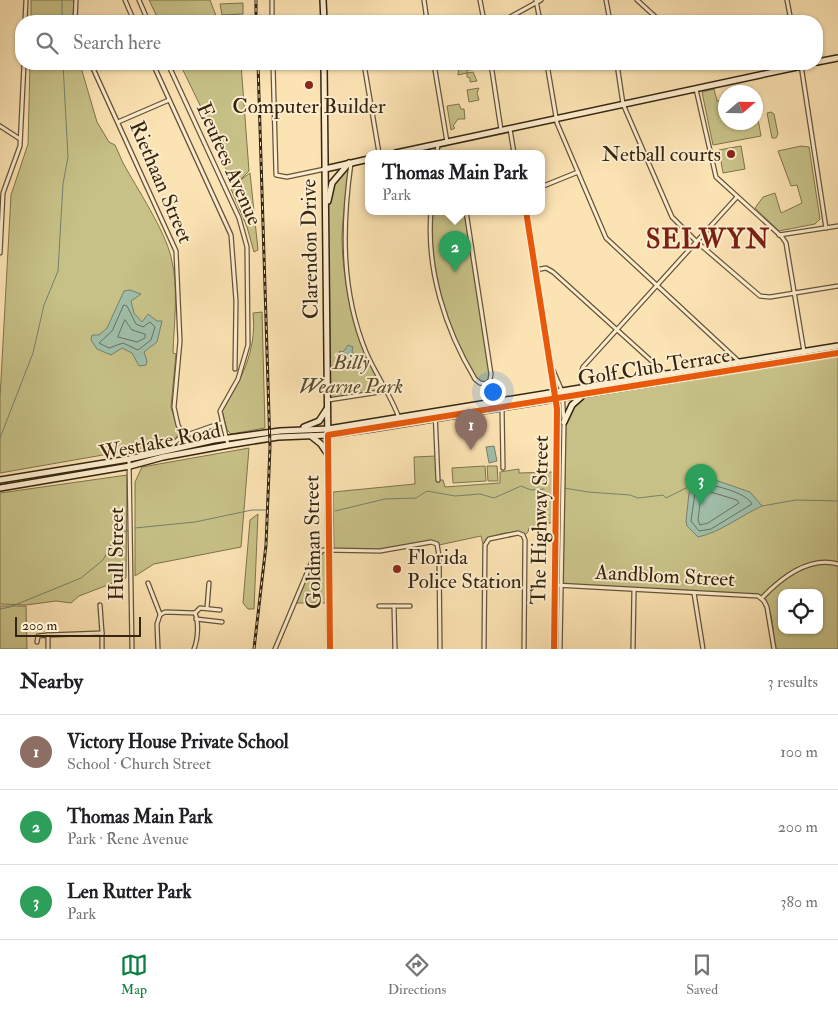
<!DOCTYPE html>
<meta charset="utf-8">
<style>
body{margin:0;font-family:"IM FELL Double Pica",serif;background:#f2f2f2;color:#202124}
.controls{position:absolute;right:15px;bottom:15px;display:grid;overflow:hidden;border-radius:10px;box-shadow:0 1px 4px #0004}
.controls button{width:45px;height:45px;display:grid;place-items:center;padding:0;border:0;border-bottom:1px solid #e0e0e0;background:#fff;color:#202124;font:25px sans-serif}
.compass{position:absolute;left:718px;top:85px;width:45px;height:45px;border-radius:50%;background:#fff;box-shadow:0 1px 4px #0004;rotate:70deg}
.scale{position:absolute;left:15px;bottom:12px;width:126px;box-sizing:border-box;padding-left:5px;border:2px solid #342510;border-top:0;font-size:14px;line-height:18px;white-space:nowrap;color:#342510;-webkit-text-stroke:4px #fdedce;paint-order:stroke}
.you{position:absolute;left:492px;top:391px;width:18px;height:18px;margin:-12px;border:4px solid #fff;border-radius:50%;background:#1a73e8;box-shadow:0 0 0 8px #1a73e833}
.badge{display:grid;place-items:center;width:32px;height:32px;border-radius:50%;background:#0b8043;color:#fff;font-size:16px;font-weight:700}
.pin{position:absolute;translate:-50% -41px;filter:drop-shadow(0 1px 2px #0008)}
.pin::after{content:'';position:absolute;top:26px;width:18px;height:15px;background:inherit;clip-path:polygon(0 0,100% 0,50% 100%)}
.popup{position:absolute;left:365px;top:150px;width:180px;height:65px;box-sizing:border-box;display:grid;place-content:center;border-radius:10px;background:#fff;filter:drop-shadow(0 1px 4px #0005);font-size:16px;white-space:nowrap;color:#757577}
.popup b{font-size:19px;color:#202124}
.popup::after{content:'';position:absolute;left:50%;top:100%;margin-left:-10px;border:10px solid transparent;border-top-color:#fff}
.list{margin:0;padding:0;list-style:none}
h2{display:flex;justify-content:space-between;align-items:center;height:65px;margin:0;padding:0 20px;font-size:21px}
h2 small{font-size:16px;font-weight:400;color:#757577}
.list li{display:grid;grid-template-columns:32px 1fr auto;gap:15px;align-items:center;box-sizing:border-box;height:75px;padding:0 20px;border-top:1px solid #e0e0e0}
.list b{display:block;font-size:19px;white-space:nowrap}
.list p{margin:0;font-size:16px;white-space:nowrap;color:#757577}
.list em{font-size:16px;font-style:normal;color:#757577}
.icon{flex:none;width:28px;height:28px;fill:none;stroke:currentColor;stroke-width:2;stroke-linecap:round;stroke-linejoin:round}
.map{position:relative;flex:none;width:838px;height:649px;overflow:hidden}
.search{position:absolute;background:#fff;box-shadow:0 1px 4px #0004;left:15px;right:15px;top:15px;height:55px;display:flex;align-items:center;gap:12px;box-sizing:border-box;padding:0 18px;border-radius:20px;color:#757577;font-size:19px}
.sheet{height:290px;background:#fff}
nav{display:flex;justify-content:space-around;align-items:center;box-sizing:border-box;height:70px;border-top:1px solid #e0e0e0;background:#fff;font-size:14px;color:#757577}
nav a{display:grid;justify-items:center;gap:2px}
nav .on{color:#0b8043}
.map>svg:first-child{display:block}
.green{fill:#c7c187;stroke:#7e734c;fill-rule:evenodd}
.water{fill:#a0bea9;stroke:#75816c}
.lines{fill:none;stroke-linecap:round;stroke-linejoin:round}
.shore{stroke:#6a725c;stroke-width:1}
.stream{stroke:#75816c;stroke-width:1}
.street-casing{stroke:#665439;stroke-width:5.5}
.secondary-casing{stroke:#342510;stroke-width:8}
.street{stroke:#fdedce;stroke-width:3}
.secondary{stroke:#fdedce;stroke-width:5}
.rail-casing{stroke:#342510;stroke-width:3}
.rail{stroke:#fdedce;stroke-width:1;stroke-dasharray:4;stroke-linecap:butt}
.cycleway-casing{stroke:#fdedce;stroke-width:9}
.cycleway{stroke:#e8590c;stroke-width:6}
.poi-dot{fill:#8f2418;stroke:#fdedce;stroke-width:2}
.labels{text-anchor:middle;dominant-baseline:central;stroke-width:4;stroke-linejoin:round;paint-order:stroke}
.poi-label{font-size:21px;fill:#342510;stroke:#fdedce}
.street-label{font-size:21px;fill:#342510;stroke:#fdedce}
.park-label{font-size:21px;font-style:italic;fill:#594c2e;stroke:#fdedce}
.district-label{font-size:26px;font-weight:bold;letter-spacing:1px;fill:#7a1f14;stroke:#fdedce}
</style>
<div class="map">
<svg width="838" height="649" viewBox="0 0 838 649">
<rect width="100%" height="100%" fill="#fce3b3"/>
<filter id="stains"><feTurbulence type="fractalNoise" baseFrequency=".004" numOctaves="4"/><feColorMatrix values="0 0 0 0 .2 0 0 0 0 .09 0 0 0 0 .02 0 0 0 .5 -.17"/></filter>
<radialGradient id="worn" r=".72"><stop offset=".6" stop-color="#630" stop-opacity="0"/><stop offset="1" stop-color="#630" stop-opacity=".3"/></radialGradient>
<g class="green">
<path d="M31,0H74L73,21H31Z"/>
<path d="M149,0H210L218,21H159Z"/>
<path d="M243,3V14L222,15L220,4Z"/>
<path d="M30,64H80L97,122L109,142L115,145L123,163C137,188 165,231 171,257C179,287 174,322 173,353L176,354L171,407L179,433C172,446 160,450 146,452L143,448L0,473V398L11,195L28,144Z"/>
<path d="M180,64H241L249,171L239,181L250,173L258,250L254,252L247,227L231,189L239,182L233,184L211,138L215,136Z"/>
<path d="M459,64H470L471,70H467V73L473,72L477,81L470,82V78L467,77V73L458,75Z"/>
<path d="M479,88L477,93L479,100L469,102L467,90Z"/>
<path d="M714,89L717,101L725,100L726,122H756V108L761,136L713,145L702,92Z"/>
<path d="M459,104L461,109H464L465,119H458L453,126L455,128L451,130L447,106Z"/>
<path d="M771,112L774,114L778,134L776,138H772L767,113Z"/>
<path d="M741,146L745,169L723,173L719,150Z"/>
<path d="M801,146L809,147L820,219L815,224L779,231L755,208L763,197L775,193L781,213L802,203L797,185L791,186L778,151Z"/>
<path d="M349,165C347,188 343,212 342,235C342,291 358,340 384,390L330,399L328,208L332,187Z"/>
<path d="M432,211H464L490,374V378L486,383L479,381L476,377C446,327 429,270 432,211Z"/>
<path d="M262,312L265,428L231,434L227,430L222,411C241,380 257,351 253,313Z"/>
<path d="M838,356V649H775C773,633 774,603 758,595L563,584L566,422L572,407L582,398ZM782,593H819V630H782Z"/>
<path d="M218,427L220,435L176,444L180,440Z"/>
<path d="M249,448L241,547L154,564L135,576V482L142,467Z"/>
<path d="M436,456L437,480H443L445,487L500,483V472L519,469V473L554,472V522L529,528L528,532L525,535C516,529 489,534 483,544L481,536L439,545L431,541L379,550H334L333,492L415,484L414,457Z"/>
<path d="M485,466L486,481L453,483L452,468Z"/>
<path d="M487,466H497L498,481H488Z"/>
<path d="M127,475L126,578L79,596L71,603L56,601L26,605L0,604V493Z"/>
<path d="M258,514L254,609H248L243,603L250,520Z"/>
<path d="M323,552H327V603H296L313,562Z"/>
<path d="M0,606H26L27,649H0Z"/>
</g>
<g class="water">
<path d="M130,290L141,294L131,301L134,313L142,322L148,314L157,321H162L157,342L144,352L147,361L146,365L139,366L132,353L122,348L111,355L97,349L91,340L92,335H99L107,328L124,291Z"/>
<path d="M348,345L353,347L352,351L356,357L354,364L338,359L340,351L343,352Z"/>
<path d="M494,446L497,461L489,463L486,447Z"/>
<path d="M697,479H712L750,492L762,506C740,516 721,532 698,537L687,526L686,521L689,493Z"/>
</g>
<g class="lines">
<g class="shore">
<path d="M124,305L127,306L136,324L143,327L150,322L155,327L151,340L138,350L123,343L109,348L99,343L112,331Z"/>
<path d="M125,320L132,330L145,334V338L137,342L118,337Z"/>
<path d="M701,484C713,484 747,493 752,504L711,529L699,531L691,521L695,493Z"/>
<path d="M704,490L737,500L739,503L708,523L700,525L698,520L701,495Z"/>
</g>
<g class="stream">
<path d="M62,0V21"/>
<path d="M0,438L33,353L44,305L58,271L63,184L68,157L63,64"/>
<path d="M558,487L588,492L630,495L638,498L663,495L666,498L694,484"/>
<path d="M762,506L796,500L838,501"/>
<path d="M335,511L385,499L416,498L427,491L455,496L480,494L494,498L521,486L531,490L544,489"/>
<path d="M135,528L195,522L252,510H266"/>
<path d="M0,609L10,607L81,578L103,560L115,537L128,530"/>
</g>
<defs>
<g id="street">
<path d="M125,0L134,21"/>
<path d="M139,0L148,21"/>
<path d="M272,0V21"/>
<path d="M424,0L427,21"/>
<path d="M480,0L484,21"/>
<path d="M536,0L540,21"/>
<path d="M606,0L610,21"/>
<path d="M637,0L660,21"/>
<path d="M787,0L791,21"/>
<path d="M25,21L26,0"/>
<path d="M75,21L76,0"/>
<path d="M503,21L541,0"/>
<path d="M91,64L176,251L180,341L174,407L178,425L184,436"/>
<path d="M153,64L231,235L236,301L235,369"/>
<path d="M168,64L239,218L247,247L248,345L238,379L220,411L228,445"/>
<path d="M273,64L276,175L287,177L325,169"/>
<path d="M364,64L379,153"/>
<path d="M434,64L447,142"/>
<path d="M491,64L501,130"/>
<path d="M547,64L557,123L606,238L746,368"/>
<path d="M617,64L623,104L672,217L697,242L760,296L770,297L838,286"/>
<path d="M801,65L826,228"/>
<path d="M696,89L716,177L782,237L786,243L805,358"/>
<path d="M118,122L169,100"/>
<path d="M0,126L20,139"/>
<path d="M510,129L514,153"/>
<path d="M437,153L438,144"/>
<path d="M351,163C342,227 341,291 366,352C376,376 394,399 401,424"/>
<path d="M541,187L578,172"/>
<path d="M431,211C426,269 445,329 475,379L480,383L486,384L492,409"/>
<path d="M466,211L491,374L490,380L486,384"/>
<path d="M526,211L557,409L554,649"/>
<path d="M779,235L838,226"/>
<path d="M0,253L3,193L20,146L24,64"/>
<path d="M535,270L546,268L553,272L666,374"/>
<path d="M553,370L562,391L564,422L560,649"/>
<path d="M583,389L580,376L583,367L737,197"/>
<path d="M328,400L386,391"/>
<path d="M502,408L503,468"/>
<path d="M435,411L438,480"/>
<path d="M167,449L181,437L221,423"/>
<path d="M129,459L132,649"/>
<path d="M148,583L160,614"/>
<path d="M555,585L758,596L764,601L767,607L774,649"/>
<path d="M694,593L703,649"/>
<path d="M762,598C781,578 809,556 838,564"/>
<path d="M100,605L102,633"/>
<path d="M379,606H394"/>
<path d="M207,608L209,583"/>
<path d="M195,613L200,608L220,610"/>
<path d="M196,619L222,622"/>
<path d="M48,635L102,633V649"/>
<path d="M37,642L38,636L48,635V649"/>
<path d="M158,649L157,624L160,615L165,612L195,613C199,623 198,639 194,649"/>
<path d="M275,649L312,561L323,550L380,551L431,542L437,544L439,556L440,649"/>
<path d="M395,649L394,606H410"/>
<path d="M484,649L485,545L489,539L518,533L523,535L525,540L524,649"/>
<path d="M633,649L634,590"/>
</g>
<g id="secondary">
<path d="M323,0L324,21"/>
<path d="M817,62L838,58"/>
<path d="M324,64L330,649"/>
<path d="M396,153L811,64"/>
<path d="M325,169L369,159"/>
<path d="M328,201L332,183L349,163"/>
<path d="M564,422L572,405L581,397"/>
<path d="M304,427L319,421L327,409"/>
<path d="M311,436L321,444L327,453"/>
<path d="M0,480L129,459L214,440L280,431L328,429L838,346"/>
<path d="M0,488L130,466L163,457L228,445L278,437L328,435L371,429L838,353"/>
</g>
</defs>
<use href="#street" class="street-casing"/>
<use href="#secondary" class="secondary-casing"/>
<use href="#street" class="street"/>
<use href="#secondary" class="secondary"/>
<defs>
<g id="rail">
<path d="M256,0V21"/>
<path d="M254,649L266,545L270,447L258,64"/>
</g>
</defs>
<use href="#rail" class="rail-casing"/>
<use href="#rail" class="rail"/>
<defs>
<g id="cycleway">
<path d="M526,211L557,409L554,649"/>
<path d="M330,649L328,435L838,353"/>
</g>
</defs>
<use href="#cycleway" class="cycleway-casing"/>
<use href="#cycleway" class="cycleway"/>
</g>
<g class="poi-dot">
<circle cx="309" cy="85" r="5"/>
<circle cx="731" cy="154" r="5"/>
<circle cx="397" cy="569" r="5"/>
</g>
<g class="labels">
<g class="poi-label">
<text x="309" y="106">Computer Builder</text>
<text x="721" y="154" text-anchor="end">Netball courts</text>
<text x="407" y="557" text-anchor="start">Florida<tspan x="407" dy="24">Police Station</tspan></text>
</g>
<g class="street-label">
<text transform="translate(229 164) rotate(66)">Eeufees Avenue</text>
<text transform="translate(161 182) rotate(67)">Riethaan Street</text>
<text transform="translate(310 249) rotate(-91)">Clarendon Drive</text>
<text transform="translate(654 367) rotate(-9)">Golf Club Terrace</text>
<text transform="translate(160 442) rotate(-11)">Westlake Road</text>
<text transform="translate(540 520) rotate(-89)">The Highway Street</text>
<text transform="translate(313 542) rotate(-91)">Goldman Street</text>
<text transform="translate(116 554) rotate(-90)">Hull Street</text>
<text transform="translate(665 576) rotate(3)">Aandblom Street</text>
</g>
<g class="park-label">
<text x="351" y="362">Billy<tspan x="351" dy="24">Wearne Park</tspan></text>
</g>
<g class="district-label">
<text x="708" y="240">SELWYN</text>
</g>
</g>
<rect width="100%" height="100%" filter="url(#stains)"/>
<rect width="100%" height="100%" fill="url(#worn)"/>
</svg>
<div class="controls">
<button><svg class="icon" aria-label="locate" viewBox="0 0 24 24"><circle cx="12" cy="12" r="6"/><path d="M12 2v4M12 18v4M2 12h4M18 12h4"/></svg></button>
</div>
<svg class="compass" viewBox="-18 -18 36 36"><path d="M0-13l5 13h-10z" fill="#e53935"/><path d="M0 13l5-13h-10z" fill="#757577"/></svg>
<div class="scale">200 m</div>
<div class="you"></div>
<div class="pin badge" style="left:471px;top:450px;background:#8d6e63">1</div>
<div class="pin badge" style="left:455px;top:272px;background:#2e9e5b">2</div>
<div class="popup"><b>Thomas Main Park</b>Park</div>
<div class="pin badge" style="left:701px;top:505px;background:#2e9e5b">3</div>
<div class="search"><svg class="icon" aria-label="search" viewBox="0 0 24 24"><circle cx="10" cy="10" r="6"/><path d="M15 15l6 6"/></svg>Search here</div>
</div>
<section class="sheet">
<h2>Nearby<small>3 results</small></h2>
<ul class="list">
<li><span class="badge" style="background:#8d6e63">1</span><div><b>Victory House Private School</b><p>School · Church Street</p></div><em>100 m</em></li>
<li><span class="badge" style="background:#2e9e5b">2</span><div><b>Thomas Main Park</b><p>Park · Rene Avenue</p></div><em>200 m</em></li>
<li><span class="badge" style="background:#2e9e5b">3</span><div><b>Len Rutter Park</b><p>Park</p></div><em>380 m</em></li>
</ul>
</section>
<nav>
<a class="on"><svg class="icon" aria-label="map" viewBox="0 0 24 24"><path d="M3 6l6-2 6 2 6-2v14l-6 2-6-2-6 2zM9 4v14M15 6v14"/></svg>Map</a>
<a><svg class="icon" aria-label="directions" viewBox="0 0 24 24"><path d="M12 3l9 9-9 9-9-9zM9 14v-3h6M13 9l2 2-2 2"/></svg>Directions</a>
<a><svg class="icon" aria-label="saved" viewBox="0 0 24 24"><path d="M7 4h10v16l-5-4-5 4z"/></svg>Saved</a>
</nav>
